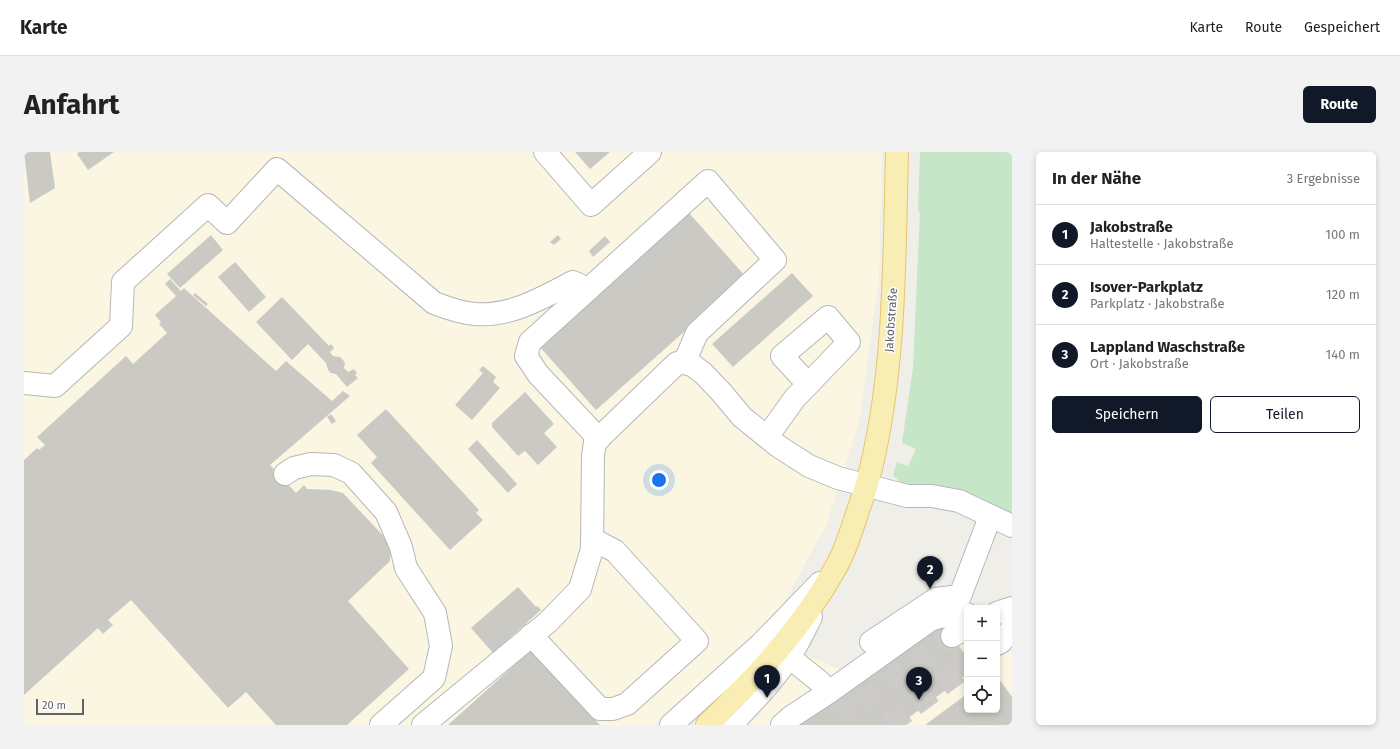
<!DOCTYPE html>
<html lang="de">
<meta charset="utf-8">
<style>
body{margin:0;font-family:"Fira Sans",sans-serif;background:#f2f2f2;color:#222}
.controls{position:absolute;right:12px;bottom:12px;display:grid;overflow:hidden;border-radius:6px;box-shadow:0 2px 6px #0003}
.controls button{width:36px;height:36px;display:grid;place-items:center;padding:0;border:0;border-bottom:1px solid #e0e0e0;background:#fff;color:#222;font:20px sans-serif}
.scale{position:absolute;left:12px;bottom:10px;width:48px;box-sizing:border-box;padding-left:4px;border:2px solid #5f6267;border-top:0;font-size:11px;line-height:14px;white-space:nowrap;color:#5f6267;-webkit-text-stroke:3px #fff;paint-order:stroke}
.you{position:absolute;left:635px;top:328px;width:14px;height:14px;margin:-10px;border:3px solid #fff;border-radius:50%;background:#1a73e8;box-shadow:0 0 0 6px #1a73e833}
.badge{display:grid;place-items:center;width:26px;height:26px;border-radius:50%;background:#111827;color:#fff;font-size:13px;font-weight:700}
.pin{position:absolute;translate:-50% -33px;filter:drop-shadow(0 1px 2px #0008)}
.pin::after{content:'';position:absolute;top:21px;width:14px;height:12px;background:inherit;clip-path:polygon(0 0,100% 0,50% 100%)}
.list{margin:0;padding:0;list-style:none}
h2{display:flex;justify-content:space-between;align-items:center;height:52px;margin:0;padding:0 16px;font-size:17px}
h2 small{font-size:13px;font-weight:400;color:#767676}
.list li{display:grid;grid-template-columns:26px 1fr auto;gap:12px;align-items:center;box-sizing:border-box;height:60px;padding:0 16px;border-top:1px solid #e0e0e0}
.list b{display:block;font-size:15px;white-space:nowrap}
.list p{margin:0;font-size:13px;white-space:nowrap;color:#767676}
.list em{font-size:13px;font-style:normal;color:#767676}
.actions{display:flex;gap:8px;padding:12px 16px}
.actions a{flex:1;padding:9px 0;border:1px solid #111827;border-radius:6px;text-align:center;font-size:14px;color:#111827}
.actions .main{background:#111827;color:#fff}
.icon{flex:none;width:22px;height:22px;fill:none;stroke:currentColor;stroke-width:2;stroke-linecap:round;stroke-linejoin:round}
.map{position:relative;flex:none;width:988px;height:573px;overflow:hidden;border-radius:6px}
header{display:flex;align-items:center;gap:24px;box-sizing:border-box;height:56px;padding:0 20px;background:#fff;border-bottom:1px solid #e0e0e0}
header strong{font-size:19px}
nav{display:flex;gap:22px;margin-inline-start:auto;font-size:14px}
.intro{display:flex;align-items:center;justify-content:space-between;box-sizing:border-box;height:96px;padding:0 24px}
h1{margin:0;font-size:28px}
.button{padding:10px 18px;border-radius:6px;background:#111827;color:#fff;font-size:14px;font-weight:700}
main{display:flex;gap:24px;padding:0 24px}
aside{flex:1;background:#fff;border-radius:6px;box-shadow:0 2px 6px #0003}
.map>svg:first-child{display:block}
.commercial{fill:#fbf6e1;fill-rule:evenodd}
.green{fill:#c7e5c7}
.building{fill:#cbc9c4}
.lines{fill:none;stroke-linecap:round;stroke-linejoin:round}
.minor-tunnel{stroke:#cccbc8;stroke-width:22;stroke-dasharray:22 11;stroke-linecap:butt}
.minor-casing{stroke:#b5b7bb;stroke-width:24}
.major-casing{stroke:#e6c56b;stroke-width:24}
.minor{stroke:#fff;stroke-width:22}
.major{stroke:#f8eeb4;stroke-width:22}
.labels{text-anchor:middle;dominant-baseline:central;stroke-width:3;stroke-linejoin:round;paint-order:stroke}
.street-label{font-size:12px;fill:#5f6267;stroke:#fff}
</style>
<header>
<strong>Karte</strong>
<nav><a>Karte</a><a>Route</a><a>Gespeichert</a></nav>
</header>
<div class="intro"><h1>Anfahrt</h1><a class="button">Route</a></div>
<main>
<div class="map">
<svg width="988" height="573" viewBox="0 0 988 573">
<rect width="100%" height="100%" fill="#f0eee8"/>
<g class="commercial">
<path d="M0,0H858L855,127L835,271L802,373L754,462L632,573H0Z"/>
<path d="M988,444V573H725L749,546L783,503L812,516L821,517L935,453L969,454ZM943,456H973V558H943Z"/>
</g>
<path class="green" d="M896,0H988V365L880,333L874,328L869,323L873,310L884,314L892,297L878,291L889,215L896,60L894,59Z"/>
<g class="building">
<path d="M0,0H26L31,36L6,51Z"/>
<path d="M55,0H90L64,18L53,2Z"/>
<path d="M551,0H586L566,17Z"/>
<path d="M665,61L722,125L572,258L515,194Z"/>
<path d="M187,83L199,98L156,136L143,122Z"/>
<path d="M534,83L537,87L530,93L526,90Z"/>
<path d="M581,84L586,90L569,105L565,99Z"/>
<path d="M211,110L242,145L225,160L194,125Z"/>
<path d="M768,121L789,144L709,215L688,192Z"/>
<path d="M146,127L157,139L160,136L252,219L262,209L308,249L319,239L326,244L246,313L272,341L280,333L283,337L307,338L319,341L367,392L366,409L324,449L385,517L323,573H252L222,540L204,556L107,448L84,468L89,473L79,482L74,476L0,543V308L13,296L15,298L21,293L13,285L102,204L109,212L143,181L135,172L137,170L131,163L152,144L141,132Z"/>
<path d="M171,141L184,152L182,154L169,143Z"/>
<path d="M258,145L305,194L307,192L310,196L306,200L309,204L316,205L319,208L321,211L320,216L324,220L330,217L333,221L331,223L334,226L323,235L312,222L307,221L304,218L302,211L284,192L268,208L232,170Z"/>
<path d="M459,214L472,225L469,230L476,236L448,268L431,253L459,221L455,218Z"/>
<path d="M501,240L530,272L520,281L533,295L514,313L501,299L494,304L468,275V271Z"/>
<path d="M362,257L455,358L452,361L459,368L426,398L347,311L353,305L333,283Z"/>
<path d="M307,262L312,269L308,272L303,265Z"/>
<path d="M453,288L493,332L484,341L444,297Z"/>
<path d="M494,435L512,455L514,454L517,458L469,501L447,476Z"/>
<path d="M919,472L943,505V522L875,573H773Z"/>
<path d="M508,497L576,573H424Z"/>
<path d="M973,524L988,545V573H901L943,542V558H973Z"/>
</g>
<g class="lines">
<g class="minor-tunnel">
<path d="M813,544L825,560L928,484"/>
<path d="M864,573L943,514"/>
</g>
<defs>
<g id="minor">
<path d="M521,0L567,53L626,0"/>
<path d="M0,231L31,234L97,174L99,130L184,53L203,71L253,17L410,151C423,156 437,161 451,162C486,165 518,146 549,130L564,137"/>
<path d="M743,285L771,246L825,190L804,165L758,204L784,232"/>
<path d="M575,287L514,222L502,204L506,190L684,29L751,108L673,181L660,211"/>
<path d="M261,322L270,316L287,312L310,313L327,321L362,360L377,395L382,416L411,461L417,494L410,526L357,573"/>
<path d="M973,461L988,456"/>
<path d="M507,483L576,557H589L603,552L673,489L591,399L568,387"/>
<path d="M928,484L943,476"/>
<path d="M847,490L912,447L936,444L966,365"/>
<path d="M973,492L977,490L988,476"/>
<path d="M765,505L796,530L805,540"/>
<path d="M399,573L524,470L556,437L568,397L569,304L571,290L653,211H660L668,213L679,221L698,241L718,265L754,294L785,314L814,326L883,344H908L935,349L988,374"/>
<path d="M647,573L737,492L796,431"/>
<path d="M707,573C728,551 749,529 766,504C774,492 780,479 787,465"/>
<path d="M758,573L767,565L805,540L906,468L915,465L943,462"/>
</g>
<path id="major" d="M683,573C732,526 779,475 812,415C821,400 826,382 832,365C835,354 840,343 843,332C872,224 870,111 873,0"/>
</defs>
<use href="#minor" class="minor-casing"/>
<use href="#major" class="major-casing"/>
<use href="#minor" class="minor"/>
<use href="#major" class="major"/>
</g>
<g class="labels">
<g class="street-label">
<text transform="translate(867 168) rotate(-86)">Jakobstraße</text>
</g>
</g>
</svg>
<div class="controls">
<button>+</button>
<button>−</button>
<button><svg class="icon" aria-label="locate" viewBox="0 0 24 24"><circle cx="12" cy="12" r="6"/><path d="M12 2v4M12 18v4M2 12h4M18 12h4"/></svg></button>
</div>
<div class="scale">20 m</div>
<div class="you"></div>
<div class="pin badge" style="left:743px;top:546px">1</div>
<div class="pin badge" style="left:906px;top:437px">2</div>
<div class="pin badge" style="left:895px;top:548px">3</div>
</div>
<aside>
<h2>In der Nähe<small>3 Ergebnisse</small></h2>
<ul class="list">
<li><span class="badge">1</span><div><b>Jakobstraße</b><p>Haltestelle · Jakobstraße</p></div><em>100 m</em></li>
<li><span class="badge">2</span><div><b>Isover-Parkplatz</b><p>Parkplatz · Jakobstraße</p></div><em>120 m</em></li>
<li><span class="badge">3</span><div><b>Lappland Waschstraße</b><p>Ort · Jakobstraße</p></div><em>140 m</em></li>
</ul>
<div class="actions"><a class="main">Speichern</a><a>Teilen</a></div>
</aside>
</main>
